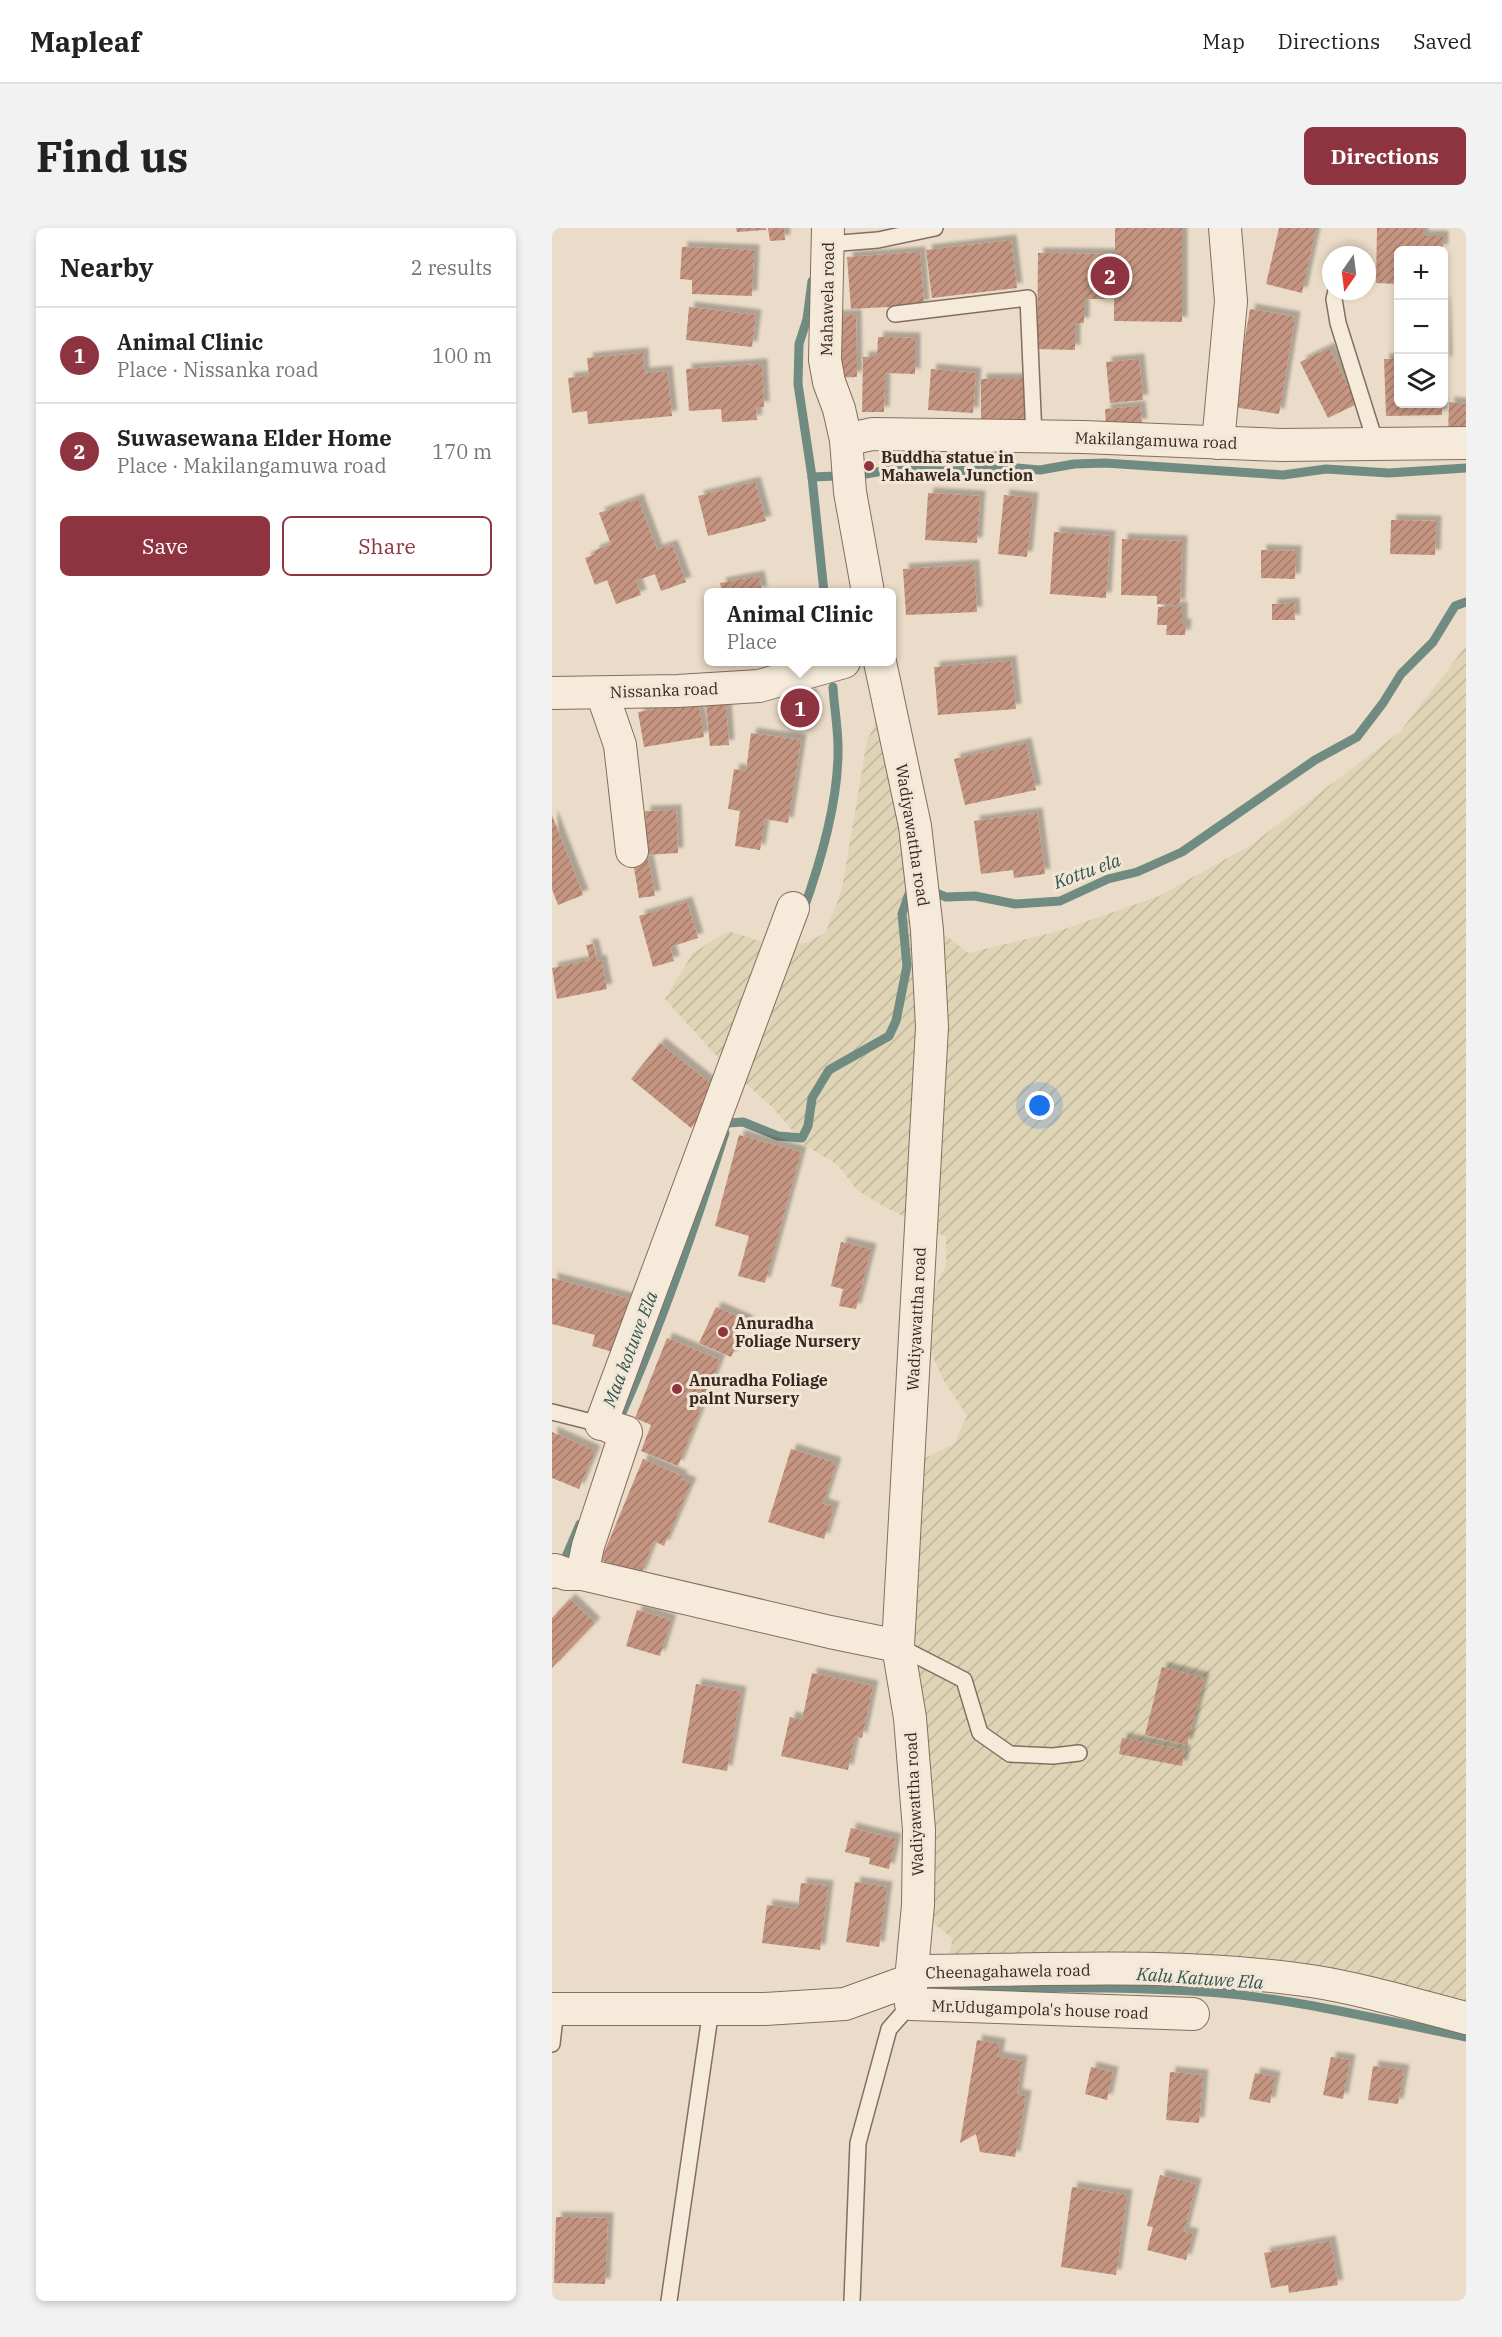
<!DOCTYPE html>
<meta charset="utf-8">
<style>
body{margin:0;font-family:"IBM Plex Serif",serif;background:#f2f2f2;color:#222}
.controls{position:absolute;right:18px;top:18px;display:grid;overflow:hidden;border-radius:9px;box-shadow:0 3px 9px #0003}
.controls button{width:54px;height:54px;display:grid;place-items:center;padding:0;border:0;border-bottom:2px solid #e0e0e0;background:#fff;color:#222;font:30px sans-serif}
.compass{position:absolute;left:770px;top:18px;width:54px;height:54px;border-radius:50%;background:#fff;box-shadow:0 3px 9px #0003;rotate:194deg}
.you{position:absolute;left:488px;top:878px;width:21px;height:21px;margin:-15px;border:4px solid #fff;border-radius:50%;background:#1a73e8;box-shadow:0 0 0 9px #1a73e833}
.badge{display:grid;place-items:center;width:39px;height:39px;border-radius:50%;background:#8e3440;color:#fff;font-size:20px;font-weight:700}
.pin{position:absolute;translate:-50% -50%;border:3px solid #fff;box-shadow:0 2px 6px #0006}
.popup{position:absolute;left:152px;top:360px;width:192px;height:78px;box-sizing:border-box;display:grid;place-content:center;border-radius:9px;background:#fff;filter:drop-shadow(0 2px 4px #0005);font-size:20px;white-space:nowrap;color:#767676}
.popup b{font-size:22px;color:#222}
.popup::after{content:'';position:absolute;left:50%;top:100%;margin-left:-12px;border:12px solid transparent;border-top-color:#fff}
.list{margin:0;padding:0;list-style:none}
h2{display:flex;justify-content:space-between;align-items:center;height:78px;margin:0;padding:0 24px;font-size:26px}
h2 small{font-size:20px;font-weight:400;color:#767676}
.list li{display:grid;grid-template-columns:39px 1fr auto;gap:18px;align-items:center;box-sizing:border-box;height:96px;padding:0 24px;border-top:2px solid #e0e0e0}
.list b{display:block;font-size:22px;white-space:nowrap}
.list p{margin:0;font-size:20px;white-space:nowrap;color:#767676}
.list em{font-size:20px;font-style:normal;color:#767676}
.actions{display:flex;gap:12px;padding:18px 24px}
.actions a{flex:1;padding:14px 0;border:2px solid #8e3440;border-radius:9px;text-align:center;font-size:21px;color:#8e3440}
.actions .main{background:#8e3440;color:#fff}
.icon{flex:none;width:33px;height:33px;fill:none;stroke:currentColor;stroke-width:2;stroke-linecap:round;stroke-linejoin:round}
.map{position:relative;flex:none;width:914px;height:2073px;overflow:hidden;border-radius:9px}
header{display:flex;align-items:center;gap:36px;box-sizing:border-box;height:84px;padding:0 30px;background:#fff;border-bottom:2px solid #e0e0e0}
header strong{font-size:28px}
nav{display:flex;gap:33px;margin-inline-start:auto;font-size:21px}
.intro{display:flex;align-items:center;justify-content:space-between;box-sizing:border-box;height:144px;padding:0 36px}
h1{margin:0;font-size:42px}
.button{padding:15px 27px;border-radius:9px;background:#8e3440;color:#fff;font-size:21px;font-weight:700}
main{display:flex;gap:36px;padding:0 36px}
aside{flex:1;background:#fff;border-radius:9px;box-shadow:0 3px 9px #0003}
.map>svg:first-child{display:block}
.farmland{fill:url(#farmland-furrows)}
.lines{fill:none;stroke-linecap:round;stroke-linejoin:round}
.stream{stroke:#708c82;stroke-width:9}
.building{fill:url(#building-hatch);filter:url(#shadow)}
.service-casing{stroke:#846e5f;stroke-width:18}
.minor-casing{stroke:#846e5f;stroke-width:34}
.service{stroke:#f6eada;stroke-width:15}
.minor{stroke:#f6eada;stroke-width:32}
.poi-dot{fill:#8e3440;stroke:#f2e7d7;stroke-width:2}
.labels{text-anchor:middle;dominant-baseline:central;stroke-width:6;stroke-linejoin:round;paint-order:stroke}
.street-label{font-size:16px;fill:#362921;stroke:#f2e7d7}
.poi-label{font-size:16px;font-weight:bold;fill:#362921;stroke:#f2e7d7;text-anchor:start}
.water-label{font-size:18px;font-style:italic;fill:#32544e;stroke:#f2e7d7}
</style>
<header>
<strong>Mapleaf</strong>
<nav><a>Map</a><a>Directions</a><a>Saved</a></nav>
</header>
<div class="intro"><h1>Find us</h1><a class="button">Directions</a></div>
<main>
<aside>
<h2>Nearby<small>2 results</small></h2>
<ul class="list">
<li><span class="badge">1</span><div><b>Animal Clinic</b><p>Place · Nissanka road</p></div><em>100 m</em></li>
<li><span class="badge">2</span><div><b>Suwasewana Elder Home</b><p>Place · Makilangamuwa road</p></div><em>170 m</em></li>
</ul>
<div class="actions"><a class="main">Save</a><a>Share</a></div>
</aside>
<div class="map">
<svg width="914" height="2073" viewBox="0 0 914 2073">
<defs>
<pattern id="farmland-furrows" width="10" height="10" patternUnits="userSpaceOnUse" patternTransform="scale(1.5)"><rect width="10" height="10" fill="#dfd4b6"/><path d="M-1 1l2-2M0 10L10 0M9 11l2-2" fill="none" stroke="#c0b69c"/></pattern>
<pattern id="building-hatch" width="6" height="6" patternUnits="userSpaceOnUse" patternTransform="scale(1.5)"><rect width="6" height="6" fill="#c59581"/><path d="M-1 1l2-2M0 6l6-6M5 7l2-2" fill="none" stroke="#a17a69"/></pattern>
<filter id="shadow"><feDropShadow dx="5.5" dy="-5.5" stdDeviation="1.5" flood-color="#0004"/></filter>
</defs>
<rect width="100%" height="100%" fill="#eadcc8"/>
<path class="farmland" d="M914,418V1774L555,1727L397,1726L401,1711L372,1687L356,1384L367,1233L402,1216L415,1188L392,1153L375,1116L377,1072L394,1037V1009L331,978L305,962L286,937L253,917L221,880L170,834L113,771L141,725L176,703L218,716L255,715L274,704L290,661L315,513L327,488L381,697L416,725L507,703L607,668L699,617L848,504Z"/>
<g class="lines">
<g class="stream">
<path d="M260,53L255,91L247,116L246,156L260,249L272,364"/>
<path d="M260,249L308,247L337,242L399,243L465,240L488,242L522,236L553,235L731,247L774,241L837,245L914,240"/>
<path d="M376,662L394,669L423,668L463,676L508,673L556,651L585,644L630,624L763,532L805,509L831,475L849,446L881,414L903,378L914,374"/>
<path d="M251,683C269,633 287,573 286,519C286,499 282,479 281,459"/>
<path d="M177,895L191,894L226,908L250,910L256,898L260,870L277,842L337,808L344,793L355,738L350,686L357,666L363,662"/>
<path d="M65,1196C108,1102 142,1003 173,905"/>
<path d="M10,1338L28,1296"/>
<path d="M378,1757L400,1760C485,1760 570,1758 655,1764C742,1770 828,1792 914,1809"/>
</g>
</g>
<g class="building">
<path d="M184,0H214V2L185,4Z"/>
<path d="M216,0H232L233,12L218,13Z"/>
<path d="M563,0H630V94L562,93V71H532V95H523V122L485,121L486,25L563,26Z"/>
<path d="M727,0H764L750,65L714,56Z"/>
<path d="M825,0H871V8H891V22H846V56L824,55Z"/>
<path d="M459,12L465,60L380,70L374,22Z"/>
<path d="M130,19L202,22L200,68L140,66V52L128,51Z"/>
<path d="M368,24L372,77L299,81L295,29Z"/>
<path d="M893,74L895,133L892,134V75Z"/>
<path d="M843,75H846V176H890V187L834,188L832,131H844Z"/>
<path d="M137,79L204,87L200,119L134,112Z"/>
<path d="M698,81L743,89L727,186L681,179Z"/>
<path d="M304,87L305,149L282,150L281,88Z"/>
<path d="M326,109L363,110V146L333,145L332,184H310L311,129H325Z"/>
<path d="M777,120L805,176L776,190L748,134Z"/>
<path d="M91,125L92,145L115,143L120,188L36,196L35,183L20,185L16,150L37,148L35,130Z"/>
<path d="M587,131L591,172L558,175L554,134Z"/>
<path d="M210,136L212,179H204L205,192L170,194L169,181L137,183L134,141Z"/>
<path d="M379,141L424,145L421,185L376,182Z"/>
<rect x="429" y="151" width="46" height="43"/>
<path d="M897,174L914,176V207L896,206Z"/>
<path d="M588,178L590,196L554,198L553,181Z"/>
<path d="M203,254L214,293L156,308L146,268Z"/>
<path d="M376,265L428,268L425,315L373,312Z"/>
<path d="M452,267L481,270L475,329L446,326Z"/>
<path d="M86,271L105,322L120,317L134,354L109,363L103,346L84,353L89,367L64,376L55,352L43,357L33,330L43,326L42,323L59,316L47,285Z"/>
<path d="M839,292L884,293L883,327L838,326Z"/>
<path d="M502,304L558,308L554,370L498,366Z"/>
<path d="M570,311L630,313L628,377L605,376V368L569,367Z"/>
<path d="M709,322L744,323L743,351L709,350Z"/>
<path d="M422,337L425,384L354,387L351,341Z"/>
<path d="M207,348L210,364H170L168,355Z"/>
<path d="M742,375L743,392H720V376Z"/>
<path d="M606,379H630V396H634L633,407H614L615,397H605Z"/>
<path d="M459,433L464,481L386,487L382,439Z"/>
<path d="M173,465L177,517L158,518L153,467Z"/>
<path d="M259,466L263,492L237,495L233,469Z"/>
<path d="M146,474L152,509L92,519L86,484Z"/>
<path d="M199,505L249,512L236,595L213,591L208,622L183,618L188,583L176,581L182,541L194,543Z"/>
<path d="M474,515L484,562L413,577L402,531Z"/>
<path d="M124,582L126,625L95,627L93,583Z"/>
<path d="M485,585L493,646L462,650L461,642L429,646L422,593Z"/>
<path d="M0,587L31,667L6,677L0,661Z"/>
<path d="M96,631L103,668L87,670L81,634Z"/>
<path d="M135,674L146,710L118,719L122,733L101,739L87,688Z"/>
<path d="M41,716L45,733L49,732L55,761L5,771L0,740L38,732L34,717Z"/>
<path d="M108,815L169,864L139,900L79,851Z"/>
<path d="M187,907L249,924L213,1055L186,1048L197,1008L163,998Z"/>
<path d="M289,1014L319,1021L304,1081L287,1078L291,1061L279,1058Z"/>
<path d="M0,1050L82,1072L61,1124L40,1118L43,1107L0,1096Z"/>
<path d="M164,1079L196,1093L179,1129L147,1115Z"/>
<path d="M115,1110L168,1132L126,1238L89,1223L99,1197L83,1190Z"/>
<path d="M0,1204L43,1223L27,1261L0,1250Z"/>
<path d="M239,1221L284,1235L271,1276L282,1279L272,1311L216,1294Z"/>
<path d="M91,1231L130,1248L129,1251L139,1255L112,1318L102,1313L88,1348L49,1332Z"/>
<path d="M18,1371L43,1395L0,1440V1390Z"/>
<path d="M85,1382L119,1392L108,1428L74,1418Z"/>
<path d="M610,1439L652,1450L635,1517L593,1507Z"/>
<path d="M260,1445L321,1458L310,1510L303,1508L296,1542L229,1528L238,1489L250,1492Z"/>
<path d="M144,1456L189,1464L175,1543L130,1535Z"/>
<path d="M570,1510L633,1522L630,1538L567,1526Z"/>
<path d="M299,1600L344,1611L337,1641L317,1636L318,1630L293,1624Z"/>
<path d="M303,1654L335,1659L327,1719L294,1714Z"/>
<path d="M249,1655L276,1658L268,1722L210,1715L215,1677L246,1681Z"/>
<path d="M425,1812L448,1816L446,1829L470,1833L465,1866L474,1868L463,1929L428,1924L424,1906L408,1915Z"/>
<path d="M779,1829L798,1832L791,1871L771,1867Z"/>
<path d="M821,1838L852,1842L846,1876L816,1872Z"/>
<path d="M539,1839L561,1844L555,1872L533,1866Z"/>
<path d="M618,1844L651,1847L647,1895L614,1892Z"/>
<path d="M703,1845L723,1849L718,1875L697,1871Z"/>
<path d="M608,1947L644,1956L632,2004L641,2006L634,2032L595,2022L601,1999L595,1998Z"/>
<path d="M520,1959L575,1967L564,2047L509,2039Z"/>
<path d="M4,1989L56,1990L53,2056L2,2055Z"/>
<path d="M778,2013L786,2057L737,2065L736,2057L719,2060L712,2025Z"/>
</g>
<g class="lines">
<defs>
<g id="service">
<path d="M276,16L326,12L383,0"/>
<path d="M784,63L782,71L786,95L824,216"/>
<path d="M343,86L476,70L482,209"/>
<path d="M0,1184L52,1197"/>
<path d="M346,1418L412,1452L428,1505L458,1526L501,1528L527,1525"/>
<path d="M0,1816L4,1781"/>
<path d="M117,2073L159,1781"/>
<path d="M300,2073L306,1915L337,1801L359,1776"/>
</g>
<g id="minor">
<path d="M276,0L273,132L277,154L287,181L294,212L298,264L316,364"/>
<path d="M294,212L320,206L531,209L729,217L914,215"/>
<path d="M666,215L679,73L673,0"/>
<path d="M328,434L363,598L375,702L380,799L346,1418L358,1490L367,1602L366,1677L359,1752V1776L641,1786"/>
<path d="M0,465L126,463L207,458L292,434"/>
<path d="M50,465L68,517L80,623"/>
<path d="M49,1196L241,680"/>
<path d="M0,1344L3,1342L14,1346H30L278,1404L346,1418"/>
<path d="M30,1346L36,1318L74,1204L58,1199"/>
<path d="M0,1781H213L293,1776L359,1752L368,1743C498,1742 630,1734 759,1753C811,1761 863,1777 914,1790"/>
</g>
</defs>
<use href="#service" class="service-casing"/>
<use href="#minor" class="minor-casing"/>
<use href="#service" class="service"/>
<use href="#minor" class="minor"/>
</g>
<g class="poi-dot">
<circle cx="317" cy="238" r="6"/>
<circle cx="171" cy="1104" r="6"/>
<circle cx="125" cy="1161" r="6"/>
</g>
<g class="labels">
<g class="street-label">
<text transform="translate(275 71) rotate(-89)">Mahawela road</text>
<text transform="translate(604 212) rotate(2)">Makilangamuwa road</text>
<text transform="translate(112 462) rotate(-2)">Nissanka road</text>
<text transform="translate(361 607) rotate(81)">Wadiyawattha road</text>
<text transform="translate(364 1091) rotate(-87)">Wadiyawattha road</text>
<text transform="translate(362 1576) rotate(-93)">Wadiyawattha road</text>
<text transform="translate(456 1743) rotate(-1)">Cheenagahawela road</text>
<text transform="translate(488 1781) rotate(2)">Mr.Udugampola's house road</text>
</g>
<g class="poi-label">
<text x="329" y="229">Buddha statue in<tspan x="329" dy="18">Mahawela Junction</tspan></text>
<text x="183" y="1095">Anuradha<tspan x="183" dy="18">Foliage Nursery</tspan></text>
<text x="137" y="1152">Anuradha Foliage<tspan x="137" dy="18">palnt Nursery</tspan></text>
</g>
<g class="water-label">
<text transform="translate(535 643) rotate(-20)">Kottu ela</text>
<text transform="translate(78 1121) rotate(-69)">Maa kotuwe Ela</text>
<text transform="translate(648 1750) rotate(4)">Kalu Katuwe Ela</text>
</g>
</g>
</svg>
<div class="controls">
<button>+</button>
<button>−</button>
<button><svg class="icon" aria-label="layers" viewBox="0 0 24 24"><path d="M12 4l9 5-9 5-9-5zM3 14l9 5 9-5"/></svg></button>
</div>
<svg class="compass" viewBox="-18 -18 36 36"><path d="M0-13l5 13h-10z" fill="#e53935"/><path d="M0 13l5-13h-10z" fill="#767676"/></svg>
<div class="you"></div>
<div class="pin badge" style="left:248px;top:480px">1</div>
<div class="popup"><b>Animal Clinic</b>Place</div>
<div class="pin badge" style="left:558px;top:48px">2</div>
</div>
</main>
